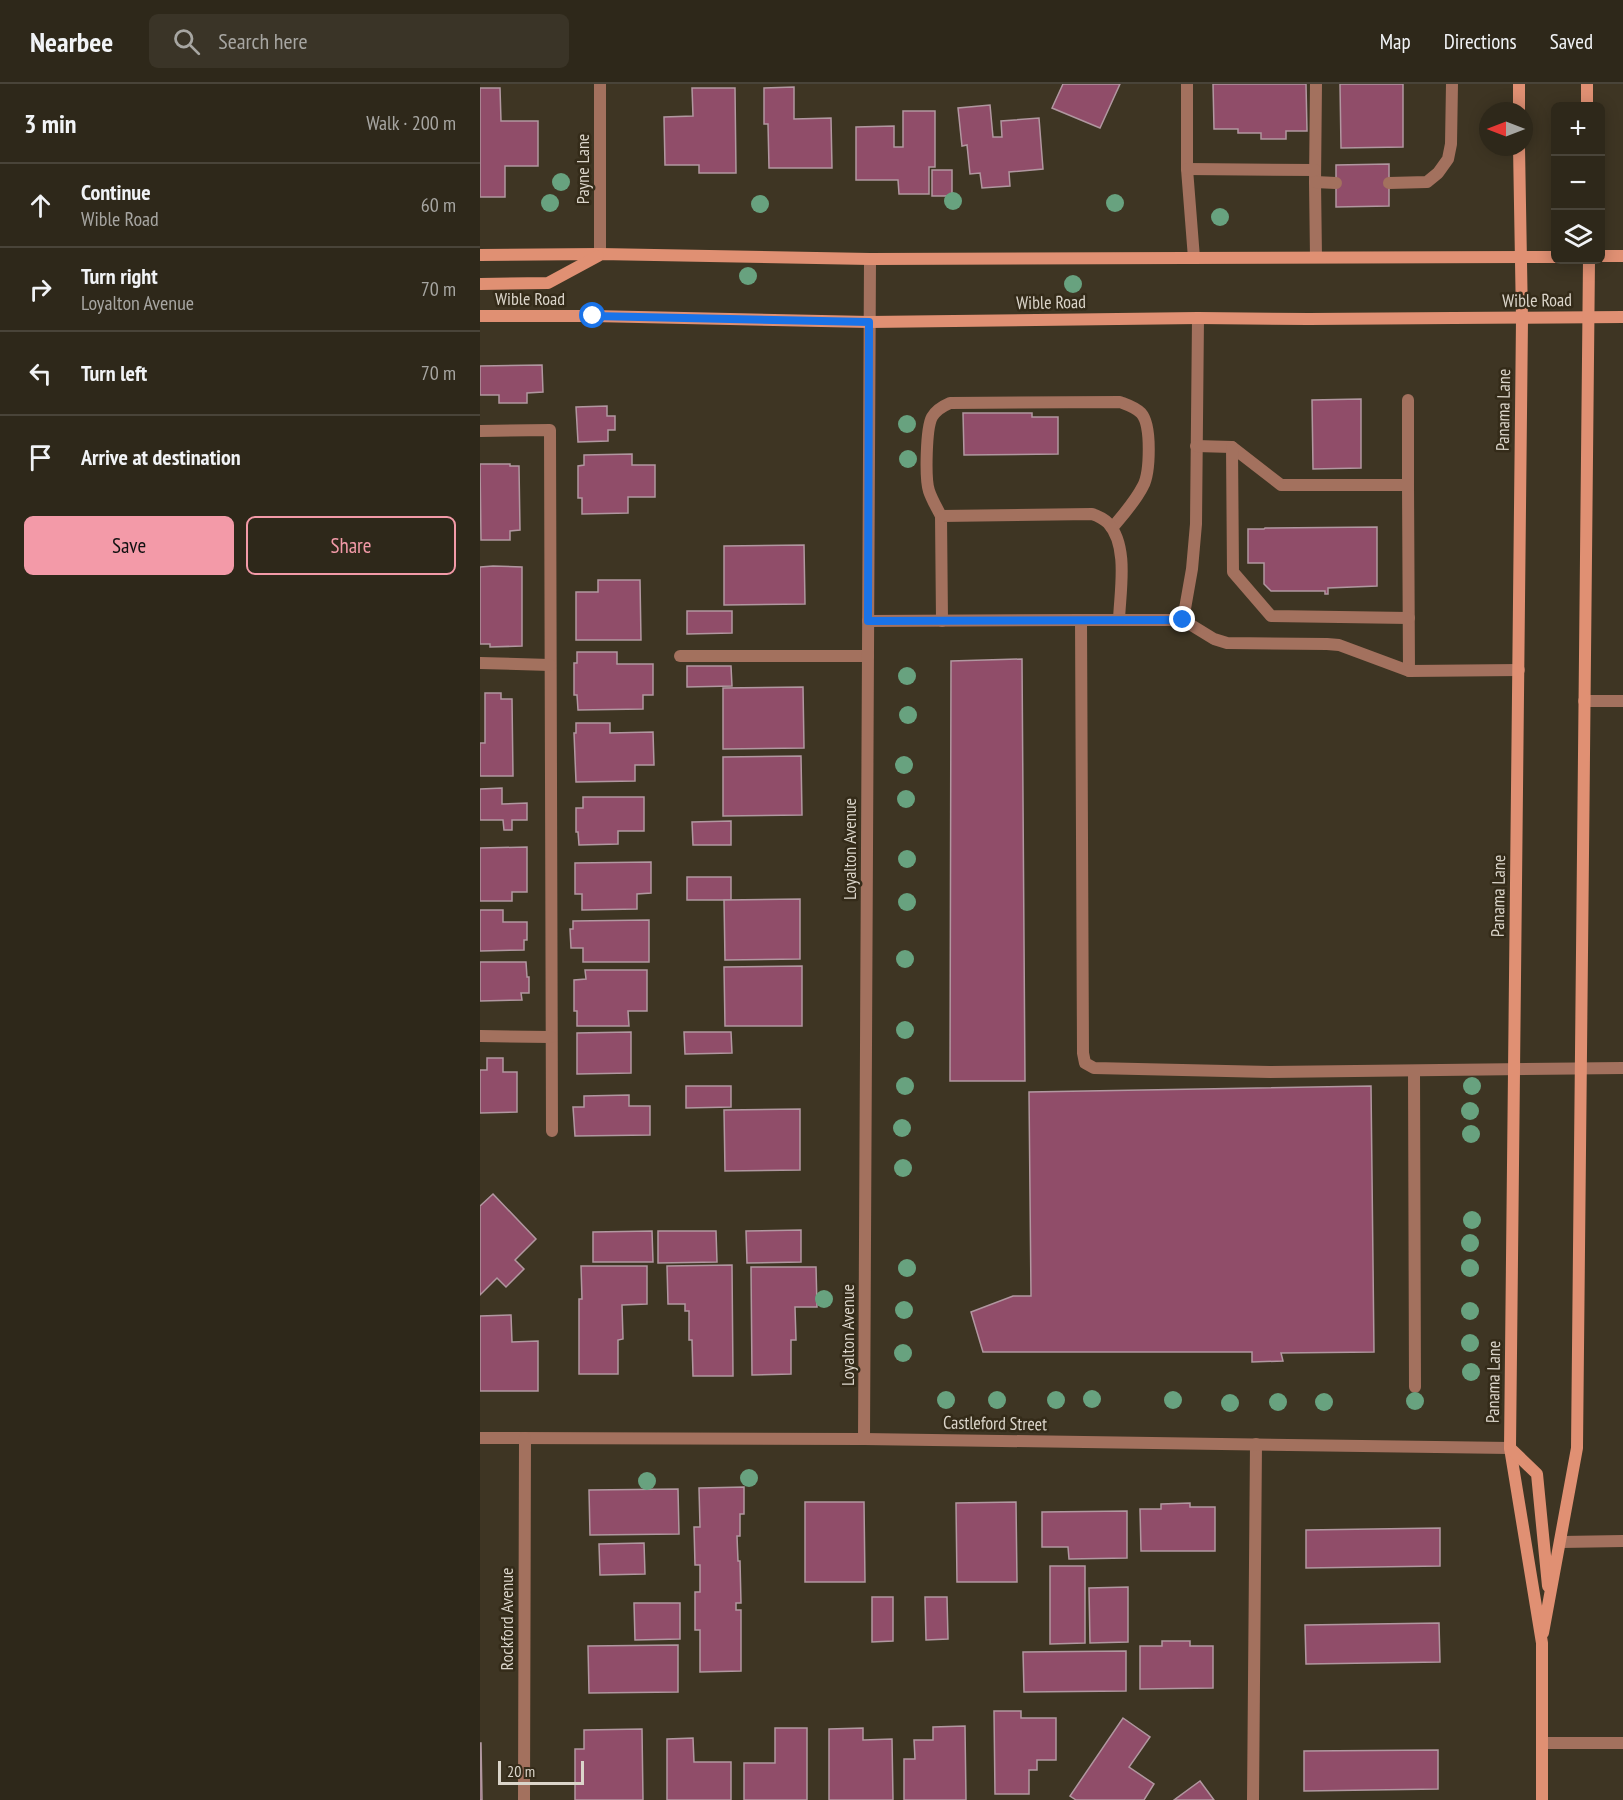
<!DOCTYPE html>
<meta charset="utf-8">
<style>
body{margin:0;font-family:"PT Sans Narrow",sans-serif;background:#3a3427;color:#f1f3f6}
.controls{position:absolute;right:18px;top:18px;display:grid;overflow:hidden;border-radius:9px;box-shadow:0 3px 15px #0003}
.controls button{width:54px;height:54px;display:grid;place-items:center;padding:0;border:0;border-bottom:2px solid #494439;background:#2e281a;color:#f1f3f6;font:30px sans-serif}
.compass{position:absolute;left:999px;top:18px;width:54px;height:54px;border-radius:50%;background:#2e281a;box-shadow:0 3px 15px #0003;rotate:270deg}
.scale{position:absolute;left:18px;bottom:15px;width:86px;box-sizing:border-box;padding-left:6px;border:3px solid #dbd5ca;border-top:0;font-size:16px;line-height:21px;white-space:nowrap;color:#dbd5ca;-webkit-text-stroke:4px #342b19;paint-order:stroke}
.stop{position:absolute;width:18px;height:18px;margin:-14px;border:4px solid #1a73e8;border-radius:50%;background:#fff}
.stop.end{background:#1a73e8;border-color:#fff;box-shadow:0 2px 6px #0008}
.list{margin:0;padding:0;list-style:none}
h2{display:flex;justify-content:space-between;align-items:center;height:78px;margin:0;padding:0 24px;font-size:26px}
h2 small{font-size:20px;font-weight:400;color:#a7a6a2}
.list li{display:grid;grid-template-columns:39px 1fr auto;gap:18px;align-items:center;box-sizing:border-box;height:84px;padding:0 24px;border-top:2px solid #494439}
.list b{display:block;font-size:22px;white-space:nowrap}
.list p{margin:0;font-size:20px;white-space:nowrap;color:#a7a6a2}
.list em{font-size:20px;font-style:normal;color:#a7a6a2}
.actions{display:flex;gap:12px;padding:18px 24px}
.actions a{flex:1;padding:14px 0;border:2px solid #f39aa8;border-radius:9px;text-align:center;font-size:21px;color:#f39aa8}
.actions .main{background:#f39aa8;color:#111}
.icon{flex:none;width:33px;height:33px;fill:none;stroke:currentColor;stroke-width:2;stroke-linecap:round;stroke-linejoin:round}
.map{position:relative;flex:none;width:1143px;height:1716px;overflow:hidden}
header{display:flex;align-items:center;gap:36px;box-sizing:border-box;height:84px;padding:0 30px;background:#2e281a;border-bottom:2px solid #494439}
header strong{font-size:28px}
nav{display:flex;gap:33px;margin-inline-start:auto;font-size:21px}
.search{width:420px;height:54px;background:#3a3427;display:flex;align-items:center;gap:15px;box-sizing:border-box;padding:0 21px;border-radius:9px;color:#a7a6a2;font-size:22px}
main{display:flex}
aside{flex:1;background:#2e281a}
.map>svg:first-child{display:block}
.building{fill:#904d69;stroke:#b197a0;stroke-width:1.5}
.lines{fill:none;stroke-linecap:round;stroke-linejoin:round}
.lane{stroke:#a3715e;stroke-width:12}
.street{stroke:#a3715e;stroke-width:12}
.secondary{stroke:#e09073;stroke-width:12}
.tree{fill:#68a27f}
.route{stroke:#1a73e8;stroke-width:8}
.labels{text-anchor:middle;dominant-baseline:central;stroke-width:5;stroke-linejoin:round;paint-order:stroke}
.street-label{font-size:18px;fill:#dbd5ca;stroke:#342b19}
</style>
<header>
<strong>Nearbee</strong>
<div class="search"><svg class="icon" aria-label="search" viewBox="0 0 24 24"><circle cx="10" cy="10" r="6"/><path d="M15 15l6 6"/></svg>Search here</div>
<nav><a>Map</a><a>Directions</a><a>Saved</a></nav>
</header>
<main>
<aside>
<h2>3 min<small>Walk · 200 m</small></h2>
<ul class="list">
<li><svg class="icon" aria-label="ahead" viewBox="0 0 24 24"><path d="M12 20V5M6 11l6-6 6 6"/></svg><div><b>Continue</b><p>Wible Road</p></div><em>60 m</em></li>
<li><svg class="icon" aria-label="right" viewBox="0 0 24 24"><path d="M7 20v-9h11M14 6l5 5-5 5"/></svg><div><b>Turn right</b><p>Loyalton Avenue</p></div><em>70 m</em></li>
<li><svg class="icon" aria-label="left" viewBox="0 0 24 24"><path d="M17 20v-9H6M10 6l-5 5 5 5"/></svg><div><b>Turn left</b></div><em>70 m</em></li>
<li><svg class="icon" aria-label="arrive" viewBox="0 0 24 24"><path d="M6 21V4h12l-3 4 3 4H6"/></svg><div><b>Arrive at destination</b></div></li>
</ul>
<div class="actions"><a class="main">Save</a><a>Share</a></div>
</aside>
<div class="map">
<svg width="1143" height="1716" viewBox="0 0 1143 1716">
<rect width="100%" height="100%" fill="#3e3523"/>
<g class="building">
<path d="M583,0H640L620,44L572,24Z"/>
<path d="M733,0H826L827,47H806V55H781V49H758V45H734Z"/>
<path d="M860,0H923V63L861,64Z"/>
<path d="M314,3V35L351,34L352,84H289L288,40H284V4Z"/>
<path d="M0,4H20L21,37H58V82H25V113H0Z"/>
<path d="M212,4H255L256,89H219V81H185L184,33L213,32Z"/>
<path d="M510,21L513,53H522L521,37L559,34L563,85L529,88L530,102L502,104L500,89L490,90L487,61L482,62L478,24Z"/>
<path d="M423,27H455V83H449V110H419L418,96H376V43L414,42V63H423Z"/>
<path d="M909,80V122L856,123V81Z"/>
<rect x="452" y="86" width="20" height="26"/>
<path d="M62,281L63,308L47,309V319H19V311H0V282Z"/>
<path d="M881,315V384L833,385L832,316Z"/>
<path d="M127,322V332H135V346H128V357L98,358L96,323Z"/>
<path d="M483,329H552V333H578V370L484,371Z"/>
<path d="M152,370V381H175V413H148V429L102,430V414H98V382L104,381V371Z"/>
<path d="M0,380H30V382H39L40,446L30,447V456H1Z"/>
<path d="M897,443V502L848,504V510H845V507H791L784,500V479H768V445H784L785,444Z"/>
<path d="M324,461L325,520L244,521V462Z"/>
<path d="M13,482L42,483V562L10,563V560H0V483Z"/>
<path d="M118,496H160L161,556H96V508H118Z"/>
<path d="M207,527H252V549L207,550Z"/>
<path d="M97,568H137V580H173V611H163V625L98,626L97,611H94V579H97Z"/>
<path d="M542,575L545,997H470L471,577Z"/>
<path d="M207,582H251L252,602L207,603Z"/>
<path d="M323,603L324,664L243,665V604Z"/>
<path d="M5,609H21V615H32L33,692H0V659H5Z"/>
<path d="M96,639H130V649L173,648L174,681H155V697L96,698L94,649H96Z"/>
<path d="M321,672L322,731L243,732V673Z"/>
<path d="M22,704V720L47,719V736H32V746H24L23,736H0V705Z"/>
<path d="M103,713H164V747H138V760L99,761L98,748H96V724H103Z"/>
<path d="M251,737V761H213L212,738Z"/>
<path d="M47,763V808H32V817H0V764Z"/>
<path d="M171,778V809L157,810V825L102,826V810H95V779Z"/>
<rect x="207" y="793" width="44" height="23"/>
<path d="M320,815V875L245,876L244,816Z"/>
<path d="M0,826H23V838H47V856H44V866L0,867Z"/>
<path d="M169,836V878H103V864H91L90,845H93V837Z"/>
<path d="M0,878H46L47,893H49V909H41L42,916L0,917Z"/>
<path d="M322,882V942H245L244,883Z"/>
<path d="M105,886H167V927H148L149,942H97V927H94V896L106,895Z"/>
<path d="M151,948V989L97,990V949Z"/>
<path d="M204,948H251L252,969L205,970Z"/>
<path d="M7,974H23V988H37V1028L0,1029V986H7Z"/>
<path d="M206,1002H251V1023L206,1024Z"/>
<path d="M891,1002L894,1268L801,1269L803,1277L772,1278V1268H503L491,1228L533,1212H551L549,1008Z"/>
<path d="M149,1011V1022H170V1051L95,1052L93,1023H104V1012Z"/>
<path d="M320,1025V1086L245,1087L244,1026Z"/>
<path d="M13,1110L56,1155L35,1176L44,1185L26,1203L17,1194L0,1211V1122Z"/>
<path d="M321,1146V1178L267,1179L266,1147Z"/>
<path d="M172,1147L173,1178H113V1148Z"/>
<path d="M178,1147H236L237,1178L178,1179Z"/>
<path d="M252,1181L253,1292H213L212,1256H209V1227H205V1220H188L187,1182Z"/>
<path d="M101,1182H167V1220L142,1221L143,1255L138,1256V1290H99V1215H102Z"/>
<path d="M271,1183H336L337,1223H315L316,1256H311V1290L272,1291Z"/>
<path d="M31,1231L32,1258L58,1257V1307H0V1232Z"/>
<path d="M264,1403V1430H260V1452H257L258,1477H260L261,1519H256V1526H261V1587L220,1588V1546H215V1508H220V1481H215L214,1443H220L219,1404Z"/>
<path d="M198,1405L199,1450L110,1451L109,1406Z"/>
<path d="M325,1418H384L385,1498H325Z"/>
<path d="M536,1418L537,1498H477L476,1419Z"/>
<path d="M710,1419V1423H735V1467H661L660,1425H681V1420Z"/>
<path d="M647,1427V1474L589,1475L588,1463H562V1428Z"/>
<path d="M960,1444V1482L826,1484V1446Z"/>
<path d="M164,1459L165,1490L120,1491L119,1460Z"/>
<path d="M570,1482H605V1559L570,1560Z"/>
<path d="M648,1503V1558L610,1559L609,1504Z"/>
<path d="M392,1513H413V1557L392,1558Z"/>
<path d="M445,1513H467L468,1555L446,1556Z"/>
<path d="M154,1519H200V1555L155,1556Z"/>
<path d="M959,1539L960,1578L826,1580L825,1541Z"/>
<path d="M682,1557H710V1562H733V1604L660,1605V1562H682Z"/>
<path d="M198,1561V1608L109,1609L108,1562Z"/>
<path d="M646,1567V1607L544,1608L543,1568Z"/>
<path d="M514,1627H541V1634H576V1676H557V1686H549V1710H515Z"/>
<path d="M643,1634L670,1653L649,1683L674,1700L664,1716H596L590,1712Z"/>
<path d="M485,1642L486,1716H424V1675H435L434,1656H453V1643Z"/>
<path d="M295,1644H327V1716H264V1679H295Z"/>
<path d="M383,1644V1656L412,1655L413,1716H349V1645Z"/>
<path d="M162,1645L163,1716H95V1665H104V1646Z"/>
<path d="M213,1654L214,1678H251V1716H187V1655Z"/>
<path d="M0,1659H1L2,1716H0Z"/>
<path d="M958,1666V1705L824,1707V1667Z"/>
<path d="M720,1697L734,1716H694Z"/>
</g>
<g class="lines">
<g class="lane">
<path d="M707,0V85L714,174"/>
<path d="M836,0L835,98L836,173"/>
<path d="M707,85L835,86"/>
<path d="M835,98L856,99"/>
<path d="M909,99L947,98L958,89L968,75L971,60L972,0"/>
<path d="M718,234L716,440L712,485L703,536H601L603,969L605,979L614,984L790,988L1143,984"/>
<path d="M928,316V401"/>
<path d="M0,347L70,346L72,1047"/>
<path d="M716,362L752,363L801,401H928L929,587"/>
<path d="M752,363L753,488L791,532L929,534"/>
<path d="M461,432C457,424 452,416 449,407C445,395 446,344 452,333C456,326 463,322 470,319L640,318C648,321 655,323 661,329C672,341 670,389 663,402C655,418 643,431 632,444"/>
<path d="M703,536L734,555L747,559L847,560L859,561L929,587L1039,586"/>
<path d="M388,537L601,536"/>
<path d="M462,537L461,432L612,430C618,432 624,435 628,439C649,462 640,507 639,536"/>
<path d="M200,572H388"/>
<path d="M0,579L70,581"/>
<path d="M1104,617H1143"/>
<path d="M0,952L71,953"/>
<path d="M934,987L935,1303"/>
<path d="M1081,1458L1143,1457"/>
<path d="M1062,1659H1143"/>
<path d="M773,1716L776,1360"/>
</g>
<g class="street">
<path d="M120,0V170"/>
<path d="M0,1354L384,1355L1030,1364"/>
<path d="M384,1355L390,175"/>
<path d="M44,1716L45,1354"/>
</g>
<g class="secondary">
<path d="M1039,0V27"/>
<path d="M1107,0V22"/>
<path d="M1039,63L1042,235L1030,1364L1062,1559V1716"/>
<path d="M0,171L120,170L390,175L1076,173"/>
<path d="M1120,172H1143"/>
<path d="M0,200L68,199L118,172"/>
<path d="M0,232H113L389,238L718,234L829,235L1143,233"/>
<path d="M1030,1364L1057,1390L1068,1502"/>
<path d="M1063,1549L1097,1364L1109,176"/>
</g>
</g>
<g class="tree">
<circle cx="81" cy="98" r="9"/>
<circle cx="473" cy="117" r="9"/>
<circle cx="70" cy="119" r="9"/>
<circle cx="635" cy="119" r="9"/>
<circle cx="280" cy="120" r="9"/>
<circle cx="740" cy="133" r="9"/>
<circle cx="268" cy="192" r="9"/>
<circle cx="593" cy="200" r="9"/>
<circle cx="427" cy="340" r="9"/>
<circle cx="428" cy="375" r="9"/>
<circle cx="427" cy="592" r="9"/>
<circle cx="428" cy="631" r="9"/>
<circle cx="424" cy="681" r="9"/>
<circle cx="426" cy="715" r="9"/>
<circle cx="427" cy="775" r="9"/>
<circle cx="427" cy="818" r="9"/>
<circle cx="425" cy="875" r="9"/>
<circle cx="425" cy="946" r="9"/>
<circle cx="425" cy="1002" r="9"/>
<circle cx="992" cy="1002" r="9"/>
<circle cx="990" cy="1027" r="9"/>
<circle cx="422" cy="1044" r="9"/>
<circle cx="991" cy="1050" r="9"/>
<circle cx="423" cy="1084" r="9"/>
<circle cx="992" cy="1136" r="9"/>
<circle cx="990" cy="1159" r="9"/>
<circle cx="427" cy="1184" r="9"/>
<circle cx="990" cy="1184" r="9"/>
<circle cx="344" cy="1215" r="9"/>
<circle cx="424" cy="1226" r="9"/>
<circle cx="990" cy="1227" r="9"/>
<circle cx="990" cy="1259" r="9"/>
<circle cx="423" cy="1269" r="9"/>
<circle cx="991" cy="1288" r="9"/>
<circle cx="612" cy="1315" r="9"/>
<circle cx="466" cy="1316" r="9"/>
<circle cx="517" cy="1316" r="9"/>
<circle cx="576" cy="1316" r="9"/>
<circle cx="693" cy="1316" r="9"/>
<circle cx="935" cy="1317" r="9"/>
<circle cx="798" cy="1318" r="9"/>
<circle cx="844" cy="1318" r="9"/>
<circle cx="750" cy="1319" r="9"/>
<circle cx="269" cy="1394" r="9"/>
<circle cx="167" cy="1397" r="9"/>
</g>
<g class="lines">
<path class="route" d="M113,232L389,238L388,537L703,536"/>
</g>
<g class="labels">
<g class="street-label">
<text transform="translate(102 85) rotate(-90)">Payne Lane</text>
<text x="50" y="214">Wible Road</text>
<text transform="translate(1057 216) rotate(-1)">Wible Road</text>
<text transform="translate(571 218) rotate(-1)">Wible Road</text>
<text transform="translate(1023 326) rotate(-89)">Panama Lane</text>
<text transform="translate(369 765) rotate(-90)">Loyalton Avenue</text>
<text transform="translate(1018 812) rotate(-89)">Panama Lane</text>
<text transform="translate(367 1251) rotate(-90)">Loyalton Avenue</text>
<text transform="translate(1013 1298) rotate(-89)">Panama Lane</text>
<text transform="translate(515 1339) rotate(1)">Castleford Street</text>
<text transform="translate(26 1535) rotate(-90)">Rockford Avenue</text>
</g>
</g>
</svg>
<div class="controls">
<button>+</button>
<button>−</button>
<button><svg class="icon" aria-label="layers" viewBox="0 0 24 24"><path d="M12 4l9 5-9 5-9-5zM3 14l9 5 9-5"/></svg></button>
</div>
<svg class="compass" viewBox="-18 -18 36 36"><path d="M0-13l5 13h-10z" fill="#e53935"/><path d="M0 13l5-13h-10z" fill="#a7a6a2"/></svg>
<div class="scale">20 m</div>
<div class="stop" style="left:113px;top:232px"></div>
<div class="stop end" style="left:703px;top:536px"></div>
</div>
</main>
